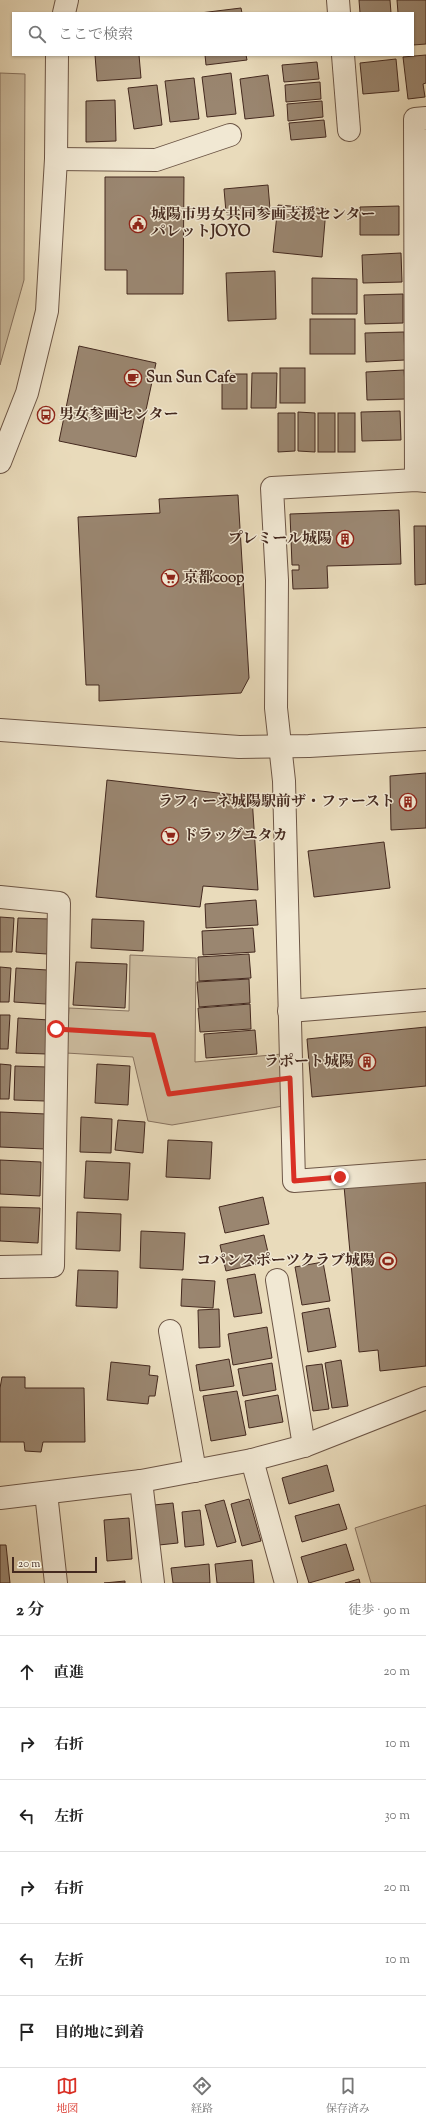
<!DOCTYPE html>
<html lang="ja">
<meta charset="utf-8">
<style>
body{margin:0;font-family:"Sorts Mill Goudy","Noto Serif JP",serif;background:#f2f2f2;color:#222}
.scale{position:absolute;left:12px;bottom:10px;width:85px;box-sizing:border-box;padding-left:4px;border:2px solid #44291f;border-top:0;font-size:11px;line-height:14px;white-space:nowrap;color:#44291f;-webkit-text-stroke:3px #f1e8d3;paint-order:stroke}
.stop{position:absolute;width:12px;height:12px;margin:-9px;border:3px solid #d93025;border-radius:50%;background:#fff}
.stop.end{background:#d93025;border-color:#fff;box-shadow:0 1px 4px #0008}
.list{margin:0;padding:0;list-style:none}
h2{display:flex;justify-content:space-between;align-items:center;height:52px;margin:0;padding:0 16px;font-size:17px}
h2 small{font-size:13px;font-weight:400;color:#767676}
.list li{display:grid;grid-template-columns:26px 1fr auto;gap:12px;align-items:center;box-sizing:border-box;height:72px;padding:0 16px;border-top:1px solid #e0e0e0}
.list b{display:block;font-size:15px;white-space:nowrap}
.list em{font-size:13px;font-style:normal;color:#767676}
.icon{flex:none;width:22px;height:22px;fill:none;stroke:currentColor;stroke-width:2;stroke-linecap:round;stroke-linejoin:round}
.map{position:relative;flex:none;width:426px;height:1583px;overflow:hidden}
.search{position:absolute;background:#fff;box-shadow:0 1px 3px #0004;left:12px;right:12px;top:12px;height:44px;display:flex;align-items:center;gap:10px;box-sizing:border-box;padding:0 14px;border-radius:0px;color:#767676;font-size:15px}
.sheet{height:484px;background:#fff}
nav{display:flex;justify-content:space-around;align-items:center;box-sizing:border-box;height:56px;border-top:1px solid #e0e0e0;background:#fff;font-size:11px;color:#767676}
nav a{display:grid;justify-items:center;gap:2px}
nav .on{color:#d93025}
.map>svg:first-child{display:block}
.green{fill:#cdbda0;stroke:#887360}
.building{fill:#9a8670;stroke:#44291f}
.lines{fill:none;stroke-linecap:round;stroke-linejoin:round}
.minor-casing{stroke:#6d5646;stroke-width:24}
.path{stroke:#44291f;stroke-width:2.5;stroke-dasharray:1 2;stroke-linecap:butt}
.minor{stroke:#f1e8d3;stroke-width:22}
.route{stroke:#d93025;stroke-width:5}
.labels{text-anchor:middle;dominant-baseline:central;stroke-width:3;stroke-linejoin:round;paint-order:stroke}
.poi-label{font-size:15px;font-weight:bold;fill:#44291f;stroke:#f1e8d3;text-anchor:start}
</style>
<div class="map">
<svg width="426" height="1583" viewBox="0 0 426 1583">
<rect width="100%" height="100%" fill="#e9dbbb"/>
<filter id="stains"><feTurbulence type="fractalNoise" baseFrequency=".005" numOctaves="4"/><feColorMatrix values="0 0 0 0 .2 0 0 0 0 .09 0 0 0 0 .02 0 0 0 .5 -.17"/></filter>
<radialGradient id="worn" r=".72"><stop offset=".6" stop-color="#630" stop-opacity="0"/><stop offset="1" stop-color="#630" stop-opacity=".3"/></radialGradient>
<g class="green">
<path d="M0,73L25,74L24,280L0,365Z"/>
<path d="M130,955L196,958L195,1062L282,1054L283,1106L172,1125L148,1121L133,1057L66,1053L69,1008L129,1011Z"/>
<path d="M426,1505V1583H371L355,1528Z"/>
</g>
<g class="building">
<path d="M359,0H390L391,13H360Z"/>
<path d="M397,0H426V44L413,45V13H398Z"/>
<path d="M241,8L242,13H200Z"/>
<path d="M95,55H139L141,78L97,81Z"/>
<path d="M205,55H246L247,60L206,65Z"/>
<path d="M426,55V83L423,84L425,97L408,99L403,57Z"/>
<path d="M396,59L399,91L363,94L360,63Z"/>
<path d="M317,62L319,79L284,82L282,65Z"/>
<path d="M231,73L236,114L207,117L202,77Z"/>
<path d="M268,75L274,116L245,119L240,79Z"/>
<path d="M194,78L199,119L170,122L165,81Z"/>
<path d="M320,82L321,99L286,102L285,85Z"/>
<path d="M157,85L162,125L134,129L128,88Z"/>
<path d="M115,100L116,141L86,142V101Z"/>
<path d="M322,101L323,117L288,121L287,104Z"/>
<path d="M324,120L326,137L291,140L289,123Z"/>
<path d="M105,177H184L183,294H127V270H105Z"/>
<path d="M268,185L270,209L226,212L224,189Z"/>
<path d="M278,205L326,209L322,257L273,252Z"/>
<path d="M399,206V235H360V207Z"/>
<path d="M401,253L402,282L363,283L362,255Z"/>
<path d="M275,271L276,319L228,321L226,273Z"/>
<path d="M312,278L357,279V314H312Z"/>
<path d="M403,294V323L365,324L364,295Z"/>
<rect x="310" y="319" width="45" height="35"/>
<path d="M404,332L405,360L366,362L365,333Z"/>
<path d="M79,346L156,363L136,457L59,441Z"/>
<rect x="280" y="368" width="25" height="35"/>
<path d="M404,370L406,399L367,400L366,372Z"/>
<path d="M252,373H277L276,408H251Z"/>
<rect x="222" y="374" width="25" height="35"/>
<path d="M400,411L401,440L362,441L361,412Z"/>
<path d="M298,412L315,413V452L298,451Z"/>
<path d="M278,413H295V451L278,452Z"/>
<rect x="318" y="413" width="17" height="39"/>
<rect x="338" y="413" width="17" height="39"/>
<path d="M238,495L249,678L241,693L99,701V685H86L78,517L160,513L159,499Z"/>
<path d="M399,510L401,564L327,566L328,588L293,589L292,570H299V565H292L290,514Z"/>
<path d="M414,526H426V584L415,585Z"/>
<path d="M426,773V828L391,830L390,776Z"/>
<path d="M107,780L252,797L258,890L203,886L200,907L96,897Z"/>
<path d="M384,842L390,888L314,897L308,851Z"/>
<path d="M256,900L258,925L206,928L205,904Z"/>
<path d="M0,917L14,918L12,952H0Z"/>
<path d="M18,918L49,919L47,954L16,952Z"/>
<path d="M92,919L144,921L143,951L91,948Z"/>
<path d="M253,928L255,952L203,955L202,931Z"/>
<path d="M249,954L251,978L199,981L198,957Z"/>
<path d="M76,962L127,964L125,1008L73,1005Z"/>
<path d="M0,967L11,968L9,1002H0Z"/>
<path d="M16,968L47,970L46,1004L14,1002Z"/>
<path d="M249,979L250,1003L199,1007L197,982Z"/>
<path d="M250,1004L251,1029L200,1032L198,1008Z"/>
<path d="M0,1015H10L8,1049H0Z"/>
<path d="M18,1018L49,1020L47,1054L16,1053Z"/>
<path d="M426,1027V1086L312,1097L307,1039Z"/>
<path d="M255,1030L257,1054L206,1058L204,1034Z"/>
<path d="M0,1064L11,1065L9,1099H0Z"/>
<path d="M97,1064L130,1066L128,1105L95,1103Z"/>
<path d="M15,1066L47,1067L45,1101L14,1100Z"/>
<path d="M0,1112L46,1114L45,1149L0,1147Z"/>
<path d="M81,1117L112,1119L111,1153L80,1152Z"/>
<path d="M118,1120L145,1122L143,1153L115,1150Z"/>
<path d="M168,1140L212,1142L210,1179L166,1177Z"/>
<path d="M0,1160L41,1162L40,1196L0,1194Z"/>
<path d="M86,1161L130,1163L128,1200L84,1198Z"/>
<path d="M426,1179V1366L380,1371L378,1350L359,1352L344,1186Z"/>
<path d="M263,1197L269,1224L225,1233L219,1207Z"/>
<path d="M0,1207L40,1208L38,1243L0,1241Z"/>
<path d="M77,1212L121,1214L120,1251L76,1249Z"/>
<path d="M141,1231L185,1233L183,1270L140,1268Z"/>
<path d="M264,1235L270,1261L226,1271L220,1245Z"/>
<path d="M323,1262L330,1301L302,1305L295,1267Z"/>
<path d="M78,1270L118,1271L117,1308L76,1306Z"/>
<path d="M255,1274L262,1313L234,1317L227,1279Z"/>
<path d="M182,1279L215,1281L213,1308L181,1306Z"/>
<path d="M329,1308L336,1347L308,1352L302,1313Z"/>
<path d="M219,1309L220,1347L199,1348L198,1310Z"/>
<path d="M267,1327L272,1358L233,1365L228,1334Z"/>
<path d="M229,1359L234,1386L200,1391L196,1365Z"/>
<path d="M341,1360L348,1406L332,1408L325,1363Z"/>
<path d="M111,1362L150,1366L149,1375L158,1376L155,1396H149L148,1404L107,1400Z"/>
<path d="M272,1363L276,1390L243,1396L238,1369Z"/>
<path d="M322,1364L329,1409L313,1411L306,1366Z"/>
<path d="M2,1377H25V1388H84L85,1442H43L41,1452L25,1451L24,1442H0V1388Z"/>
<path d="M237,1391L246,1435L211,1441L203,1396Z"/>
<path d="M278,1395L283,1422L249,1428L245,1401Z"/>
<path d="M327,1465L334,1491L289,1504L282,1478Z"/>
<path d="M249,1499L261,1541L242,1546L231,1504Z"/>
<path d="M224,1500L236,1542L217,1547L205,1505Z"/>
<path d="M173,1503L178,1543L159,1545L154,1505Z"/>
<path d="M339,1504L347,1529L302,1542L295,1516Z"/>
<path d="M200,1510L204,1545L185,1547L182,1512Z"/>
<path d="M129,1518L132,1559L107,1561L104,1520Z"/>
<path d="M346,1544L354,1570L309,1583L301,1557Z"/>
<path d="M0,1545H6L10,1583H0Z"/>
<path d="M252,1560L254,1583H217L215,1564Z"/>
<path d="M209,1564L210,1583H173L171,1568Z"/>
<path d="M359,1579L360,1583H345Z"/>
<path d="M125,1581V1583H104Z"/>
</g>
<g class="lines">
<defs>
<g id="minor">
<path d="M338,0L339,13"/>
<path d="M64,13L67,0"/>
<path d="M343,55L349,130"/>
<path d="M56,159L156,160L230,135"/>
<path d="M0,462L27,393L47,311L56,159L57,55"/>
<path d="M416,480L415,119L426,118"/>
<path d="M426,481L416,480L272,488L277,580L276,708L284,781L294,1181L426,1171"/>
<path d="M0,730L239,747L309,746L426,739"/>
<path d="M0,897L59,903L53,1266L0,1267"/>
<path d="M289,1011L426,1000"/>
<path d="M277,1280L304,1446"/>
<path d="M170,1331L195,1471"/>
<path d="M252,1460L286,1583"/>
<path d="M141,1481L153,1583"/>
<path d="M46,1493L56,1583"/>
<path d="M0,1498L141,1481L252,1460L304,1446L426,1398"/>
</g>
</defs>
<use href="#minor" class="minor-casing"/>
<path class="path" d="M81,1030L153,1035L169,1094L266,1082"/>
<use href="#minor" class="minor"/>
</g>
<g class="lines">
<path class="route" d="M56,1029L153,1035L169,1094L290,1078L294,1181L340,1177"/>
</g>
<defs>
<symbol id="civic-ring" viewBox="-11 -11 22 22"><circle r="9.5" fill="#f1e8d3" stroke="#8f2418" stroke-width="1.5"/><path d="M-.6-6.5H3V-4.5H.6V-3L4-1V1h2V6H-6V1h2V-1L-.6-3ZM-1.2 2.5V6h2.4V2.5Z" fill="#8f2418"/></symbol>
<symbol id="cafe-ring" viewBox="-11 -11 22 22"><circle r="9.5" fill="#f1e8d3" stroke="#8f2418" stroke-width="1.5"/><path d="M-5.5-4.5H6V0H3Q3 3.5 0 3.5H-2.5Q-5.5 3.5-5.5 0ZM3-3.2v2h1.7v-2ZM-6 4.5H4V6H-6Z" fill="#8f2418"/></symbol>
<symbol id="bus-ring" viewBox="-11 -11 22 22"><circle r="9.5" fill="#f1e8d3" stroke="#8f2418" stroke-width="1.5"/><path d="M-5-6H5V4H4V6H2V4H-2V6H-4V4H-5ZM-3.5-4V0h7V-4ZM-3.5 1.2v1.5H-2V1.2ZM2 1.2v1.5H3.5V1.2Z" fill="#8f2418"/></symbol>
<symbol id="building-ring" viewBox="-11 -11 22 22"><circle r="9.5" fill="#f1e8d3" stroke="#8f2418" stroke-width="1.5"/><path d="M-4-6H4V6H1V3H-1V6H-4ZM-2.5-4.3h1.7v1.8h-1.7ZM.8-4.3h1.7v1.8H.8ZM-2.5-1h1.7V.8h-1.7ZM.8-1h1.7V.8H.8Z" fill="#8f2418"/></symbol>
<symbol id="supermarket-ring" viewBox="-11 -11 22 22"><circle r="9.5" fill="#f1e8d3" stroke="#8f2418" stroke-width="1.5"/><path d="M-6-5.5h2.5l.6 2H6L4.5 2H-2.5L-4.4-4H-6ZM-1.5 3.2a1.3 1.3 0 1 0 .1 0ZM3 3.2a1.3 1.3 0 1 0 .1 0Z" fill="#8f2418"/></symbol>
<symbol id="stadium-ring" viewBox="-11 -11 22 22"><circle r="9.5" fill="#f1e8d3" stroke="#8f2418" stroke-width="1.5"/><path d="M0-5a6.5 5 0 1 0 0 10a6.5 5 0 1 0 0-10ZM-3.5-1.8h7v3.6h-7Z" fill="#8f2418"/></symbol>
</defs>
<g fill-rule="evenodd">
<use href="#civic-ring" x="128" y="214" width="20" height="20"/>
<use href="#cafe-ring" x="123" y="368" width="20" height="20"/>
<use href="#bus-ring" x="36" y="405" width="20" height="20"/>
<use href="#building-ring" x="335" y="529" width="20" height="20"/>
<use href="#supermarket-ring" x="160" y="568" width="20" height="20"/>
<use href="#building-ring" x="398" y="792" width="20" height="20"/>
<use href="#supermarket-ring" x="160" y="826" width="20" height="20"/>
<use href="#building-ring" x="357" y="1052" width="20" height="20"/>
<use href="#stadium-ring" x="378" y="1251" width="20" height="20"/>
</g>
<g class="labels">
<g class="poi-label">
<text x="151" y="215">城陽市男女共同参画支援センター<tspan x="151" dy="17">パレットJOYO</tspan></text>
<text x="146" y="378">Sun Sun Cafe</text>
<text x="59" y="415">男女参画センター</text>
<text x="332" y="539" text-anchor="end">プレミール城陽</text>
<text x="183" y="578">京都coop</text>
<text x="395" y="802" text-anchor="end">ラフィーネ城陽駅前ザ・ファースト</text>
<text x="183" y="836">ドラッグユタカ</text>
<text x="354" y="1062" text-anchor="end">ラポート城陽</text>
<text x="375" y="1261" text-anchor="end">コパンスポーツクラブ城陽</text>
</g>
</g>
<rect width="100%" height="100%" filter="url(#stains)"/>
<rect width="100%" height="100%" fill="url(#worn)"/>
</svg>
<div class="scale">20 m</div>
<div class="stop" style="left:56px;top:1029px"></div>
<div class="stop end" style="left:340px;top:1177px"></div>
<div class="search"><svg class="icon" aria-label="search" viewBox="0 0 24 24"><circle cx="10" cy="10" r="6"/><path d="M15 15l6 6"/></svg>ここで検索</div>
</div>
<section class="sheet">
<h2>2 分<small>徒歩 · 90 m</small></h2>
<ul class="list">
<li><svg class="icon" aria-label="ahead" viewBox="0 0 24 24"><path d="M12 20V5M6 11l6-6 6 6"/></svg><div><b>直進</b></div><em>20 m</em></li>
<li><svg class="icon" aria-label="right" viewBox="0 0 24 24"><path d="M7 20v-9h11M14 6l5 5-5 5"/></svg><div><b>右折</b></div><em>10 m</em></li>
<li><svg class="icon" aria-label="left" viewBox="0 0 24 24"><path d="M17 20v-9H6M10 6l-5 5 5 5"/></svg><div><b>左折</b></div><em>30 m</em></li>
<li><svg class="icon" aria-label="right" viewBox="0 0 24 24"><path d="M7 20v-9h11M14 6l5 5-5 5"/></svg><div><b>右折</b></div><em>20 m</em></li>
<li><svg class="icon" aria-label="left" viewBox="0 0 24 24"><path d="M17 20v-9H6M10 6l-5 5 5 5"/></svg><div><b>左折</b></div><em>10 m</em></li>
<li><svg class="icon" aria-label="arrive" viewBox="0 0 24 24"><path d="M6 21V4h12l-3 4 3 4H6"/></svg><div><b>目的地に到着</b></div></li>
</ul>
</section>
<nav>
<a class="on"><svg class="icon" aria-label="map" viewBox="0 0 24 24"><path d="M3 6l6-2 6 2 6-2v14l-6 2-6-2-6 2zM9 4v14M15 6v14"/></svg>地図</a>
<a><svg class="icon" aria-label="directions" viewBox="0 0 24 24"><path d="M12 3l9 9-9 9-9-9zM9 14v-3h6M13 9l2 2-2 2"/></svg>経路</a>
<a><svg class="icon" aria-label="saved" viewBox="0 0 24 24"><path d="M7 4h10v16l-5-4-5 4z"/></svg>保存済み</a>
</nav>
